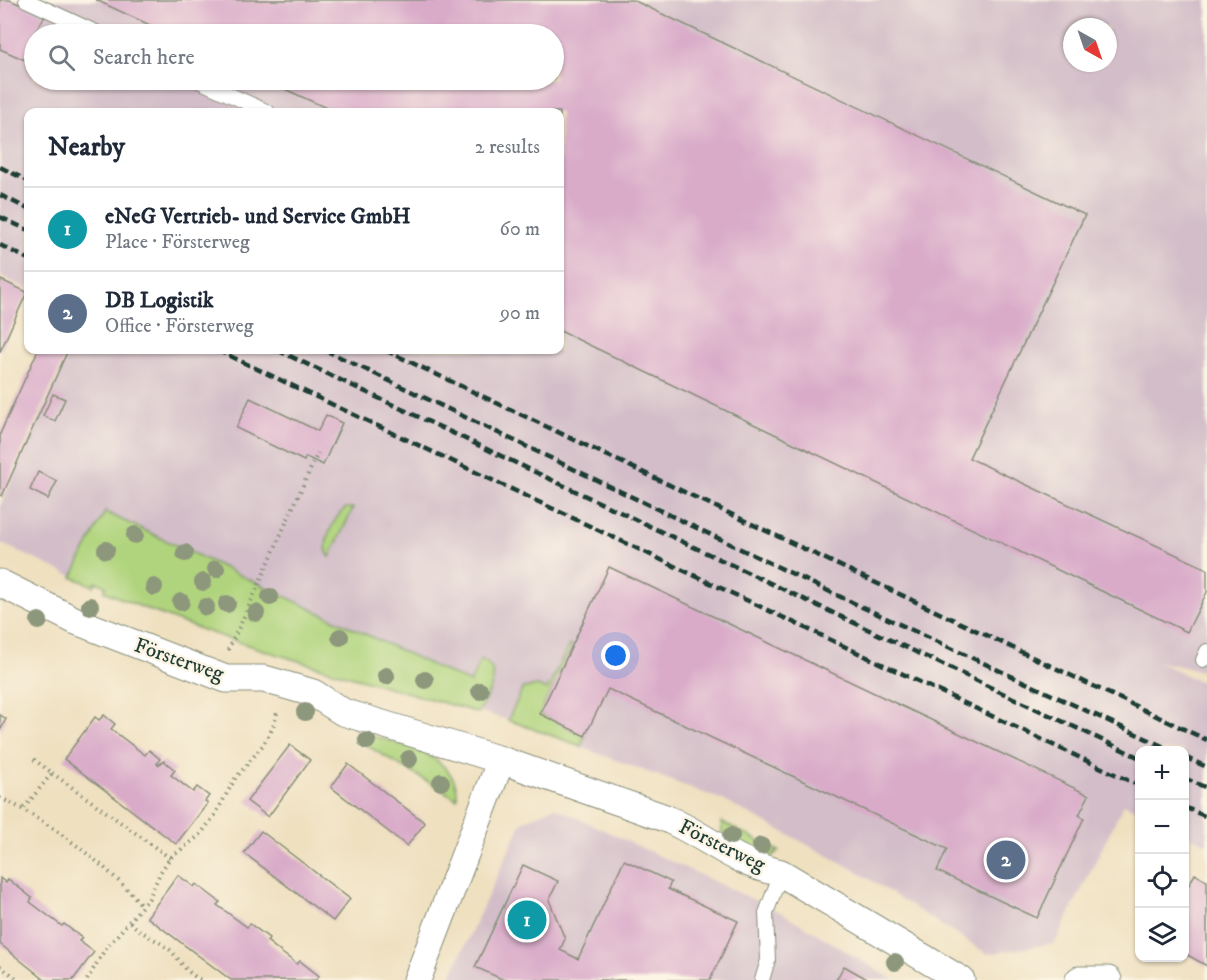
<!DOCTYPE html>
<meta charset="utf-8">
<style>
body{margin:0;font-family:"IM FELL DW Pica",serif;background:#f2f2f3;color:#1f2937}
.controls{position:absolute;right:18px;bottom:18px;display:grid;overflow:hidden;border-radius:12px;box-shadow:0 2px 4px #0004}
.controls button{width:54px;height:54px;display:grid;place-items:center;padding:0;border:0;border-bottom:2px solid #e0e1e3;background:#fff;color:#1f2937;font:30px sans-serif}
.compass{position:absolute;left:1063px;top:18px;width:54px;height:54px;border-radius:50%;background:#fff;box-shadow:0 2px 4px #0004;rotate:140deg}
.you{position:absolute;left:616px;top:656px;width:21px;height:21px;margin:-15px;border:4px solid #fff;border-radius:50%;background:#1a73e8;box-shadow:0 0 0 9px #1a73e833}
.badge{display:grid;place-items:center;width:39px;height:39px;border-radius:50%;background:#111827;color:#fff;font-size:20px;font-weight:700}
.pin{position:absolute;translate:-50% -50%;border:3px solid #fff;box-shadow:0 2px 6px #0006}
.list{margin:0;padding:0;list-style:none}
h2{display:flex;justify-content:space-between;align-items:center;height:78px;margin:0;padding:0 24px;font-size:26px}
h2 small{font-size:20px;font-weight:400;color:#747a83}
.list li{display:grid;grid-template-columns:39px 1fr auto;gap:18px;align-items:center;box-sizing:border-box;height:84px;padding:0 24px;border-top:2px solid #e0e1e3}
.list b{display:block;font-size:22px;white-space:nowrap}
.list p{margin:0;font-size:20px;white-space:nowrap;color:#747a83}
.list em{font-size:20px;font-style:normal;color:#747a83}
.icon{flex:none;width:33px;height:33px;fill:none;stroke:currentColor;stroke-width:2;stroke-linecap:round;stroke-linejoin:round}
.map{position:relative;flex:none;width:1207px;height:980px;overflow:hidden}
.search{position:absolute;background:#fff;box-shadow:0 2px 4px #0004;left:24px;top:24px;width:540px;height:66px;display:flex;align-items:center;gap:15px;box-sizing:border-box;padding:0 21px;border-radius:33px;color:#747a83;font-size:22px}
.panel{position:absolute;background:#fff;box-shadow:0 2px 4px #0004;left:24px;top:108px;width:540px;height:246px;border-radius:12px}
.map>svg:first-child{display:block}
.industrial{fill:#d2bdc8;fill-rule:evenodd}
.green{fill:#b0d47d;stroke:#688858;stroke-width:1.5}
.building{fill:#d9abc9}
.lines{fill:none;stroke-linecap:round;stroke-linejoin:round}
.service-casing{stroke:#878e7a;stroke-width:16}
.minor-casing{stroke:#878e7a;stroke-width:29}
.path{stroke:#878e7a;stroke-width:4;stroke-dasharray:1.5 4.5;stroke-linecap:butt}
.service{stroke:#fff;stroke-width:14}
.minor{stroke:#fff;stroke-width:27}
.rail{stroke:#1f3d34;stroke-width:4.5;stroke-dasharray:9 4.5;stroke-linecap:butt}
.tree{fill:#8d977b}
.labels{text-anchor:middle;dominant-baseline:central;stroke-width:5;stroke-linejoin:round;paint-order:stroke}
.street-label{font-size:21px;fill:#1f3d34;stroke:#fcf5e5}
</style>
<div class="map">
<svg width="1207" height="980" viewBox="0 0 1207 980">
<rect width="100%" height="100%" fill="#fcf5e5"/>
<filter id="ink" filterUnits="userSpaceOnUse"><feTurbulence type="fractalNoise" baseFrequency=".0167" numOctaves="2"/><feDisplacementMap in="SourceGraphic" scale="12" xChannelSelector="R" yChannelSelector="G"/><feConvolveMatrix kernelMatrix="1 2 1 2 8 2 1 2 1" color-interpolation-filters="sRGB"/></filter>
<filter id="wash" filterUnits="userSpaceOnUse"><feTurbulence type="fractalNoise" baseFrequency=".008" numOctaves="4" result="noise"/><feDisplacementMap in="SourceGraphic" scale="24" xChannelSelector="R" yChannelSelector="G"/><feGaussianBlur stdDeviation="1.35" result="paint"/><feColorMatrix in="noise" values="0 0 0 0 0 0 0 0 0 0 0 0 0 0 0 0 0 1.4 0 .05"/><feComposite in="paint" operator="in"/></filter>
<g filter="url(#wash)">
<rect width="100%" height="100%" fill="#efe0c0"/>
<g class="industrial">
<path d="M0,0H1207V672L1156,661L1207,685V844L1185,833L1184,750H1140L1139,811L1124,804L1055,943L987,954L855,870L723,800L508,720L226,637L148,611L104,591L106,586L96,582L94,586L0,543V506L70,350H560V112H28V289L0,276ZM1072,27H1108V63H1072ZM34,34H554V80H34Z"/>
<path d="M554,807L784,914L894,980H449L522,822Z"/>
</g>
<g class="green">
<path d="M346,508H353L330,557C319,545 335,516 346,508Z"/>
<path d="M105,512L470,683L481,659C506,672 487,695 478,713C353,676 223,644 104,591L106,586L96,582L94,586L72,577Z"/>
<path d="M569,645L572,646L540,714L585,736L581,746L508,720L523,688L538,686L547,690Z"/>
<path d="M357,732C390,741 461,753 457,799L354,738Z"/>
<path d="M721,822L779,851L763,862L723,842Z"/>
</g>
<g id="blocks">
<g class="building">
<path d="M0,0H10L45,16L34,34L25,60L0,49Z"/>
<path d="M96,0H633L1085,215L969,458L1207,569V592L1187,632L560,331V112H335L265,80H554V34H169Z"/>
<path d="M1,280L27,292L0,352V283Z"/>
<path d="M38,350H68L2,496L0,495V434Z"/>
<path d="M53,394L65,399L55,421L43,416Z"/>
<path d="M250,398L318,431L326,415L342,423L323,465L306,457L304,461L236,428Z"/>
<path d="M38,472L57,481L48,499L30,490Z"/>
<path d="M609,567L1089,795L1079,815L1084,818L1037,918L937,871L947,849L608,689L585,736L540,714Z"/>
<path d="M0,715L6,719L0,731Z"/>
<path d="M104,715L115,724L111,729L145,755L149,750L160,759L157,764L158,765L164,761L175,770L171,775L193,792L197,787L209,796L205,801L208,803L176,844L64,759L95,717L99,720Z"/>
<path d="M290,745L310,760L268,817L247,801Z"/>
<path d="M348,764L425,823L407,846L331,787Z"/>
<path d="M261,831L350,899L333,921L244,853Z"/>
<path d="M624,860L671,882L668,889L738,921L710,980H504L475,967L523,865L558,881L549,900L565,939L560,950L578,959Z"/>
<path d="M1195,874L1207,881V966L1184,953V893Z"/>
<path d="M178,875L194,887L196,884L220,902L217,905L247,927L250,924L269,938L267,941L282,953L297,964L300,961L319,976L316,980H231L147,917Z"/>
<path d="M0,878L6,883L8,879L32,898L30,902L62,926L64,924L82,938L79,941L94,952L73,980H45L0,944Z"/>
<path d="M844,966L869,980H836Z"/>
</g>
</g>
</g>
<g filter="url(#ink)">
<use href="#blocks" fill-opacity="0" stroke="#878e7a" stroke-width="1.5"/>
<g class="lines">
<defs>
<g id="service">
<path d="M26,0L100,34"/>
<path d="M197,80L268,112"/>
<path d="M1203,660L1207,651"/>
<path d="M762,980L768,960L766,913L781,873"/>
</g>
<g id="minor">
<path d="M0,583L76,621L226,679H264L313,693L343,712L501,760L665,818C707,836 735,864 781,873L961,980"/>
<path d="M417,980L501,760"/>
<path d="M1079,980H1108"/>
</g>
</defs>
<use href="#service" class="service-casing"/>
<use href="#minor" class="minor-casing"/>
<g class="path">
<path d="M228,650C260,585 287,518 318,453"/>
<path d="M52,773L170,858"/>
<path d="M0,798C42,816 114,870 142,906"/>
<path d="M24,808L52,773L32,758"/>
<path d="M130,922C143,935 158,940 170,950C181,961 186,973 201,980"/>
<path d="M0,966L19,980"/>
<path d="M87,980L104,951L149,898L160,873L170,858L200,835L215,815L235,779L263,745L273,728L277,713"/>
</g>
<use href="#service" class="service"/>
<use href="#minor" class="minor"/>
<g class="rail">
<path d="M0,167L28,181"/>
<path d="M0,195L28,209"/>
<path d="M0,217L28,230"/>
<path d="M0,245L28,259"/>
<path d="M217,350L1140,786"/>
<path d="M277,350L1140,758"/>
<path d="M325,350L845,599L1171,750"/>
<path d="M385,350L1207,740"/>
<path d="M1184,757L1207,767"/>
<path d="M1184,778L1207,788"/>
<path d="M1184,807L1207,817"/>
</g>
</g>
<g class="tree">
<circle cx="135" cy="535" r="9"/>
<circle cx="106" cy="550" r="9"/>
<circle cx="185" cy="553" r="9"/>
<circle cx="216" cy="569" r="9"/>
<circle cx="203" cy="582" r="9"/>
<circle cx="154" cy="587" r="9"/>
<circle cx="270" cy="597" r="9"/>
<circle cx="181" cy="602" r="9"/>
<circle cx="227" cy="604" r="9"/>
<circle cx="90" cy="606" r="9"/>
<circle cx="206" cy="607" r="9"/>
<circle cx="256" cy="613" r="9"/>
<circle cx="39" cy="621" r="9"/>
<circle cx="340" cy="637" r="9"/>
<circle cx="386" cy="676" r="9"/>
<circle cx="425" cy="680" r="9"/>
<circle cx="480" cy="691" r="9"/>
<circle cx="305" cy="712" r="9"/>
<circle cx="367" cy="741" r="9"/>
<circle cx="409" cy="759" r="9"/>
<circle cx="441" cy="782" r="9"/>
<circle cx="731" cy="836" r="9"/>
<circle cx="761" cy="846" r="9"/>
<circle cx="895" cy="962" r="9"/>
</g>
</g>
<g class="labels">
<g class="street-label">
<text transform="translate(179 660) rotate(19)">Försterweg</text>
<text transform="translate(722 846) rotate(26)">Försterweg</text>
</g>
</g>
</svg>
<div class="controls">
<button>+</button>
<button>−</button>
<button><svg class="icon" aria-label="locate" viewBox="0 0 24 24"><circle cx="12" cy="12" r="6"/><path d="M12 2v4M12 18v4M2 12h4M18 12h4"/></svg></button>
<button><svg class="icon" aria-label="layers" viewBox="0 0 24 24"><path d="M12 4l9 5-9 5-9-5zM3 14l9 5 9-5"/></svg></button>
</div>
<svg class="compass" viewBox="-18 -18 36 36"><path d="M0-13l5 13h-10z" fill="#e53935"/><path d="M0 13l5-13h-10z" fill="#747a83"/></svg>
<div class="you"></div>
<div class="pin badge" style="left:527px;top:920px;background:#0f9aa8">1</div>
<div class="pin badge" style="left:1006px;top:860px;background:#5c6f8a">2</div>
<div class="search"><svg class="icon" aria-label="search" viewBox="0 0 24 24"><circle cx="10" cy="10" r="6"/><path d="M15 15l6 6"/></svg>Search here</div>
<section class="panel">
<h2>Nearby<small>2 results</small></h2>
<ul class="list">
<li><span class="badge" style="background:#0f9aa8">1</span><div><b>eNeG Vertrieb- und Service GmbH</b><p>Place · Försterweg</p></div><em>60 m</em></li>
<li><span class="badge" style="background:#5c6f8a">2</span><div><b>DB Logistik</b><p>Office · Försterweg</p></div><em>90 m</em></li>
</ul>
</section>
</div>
